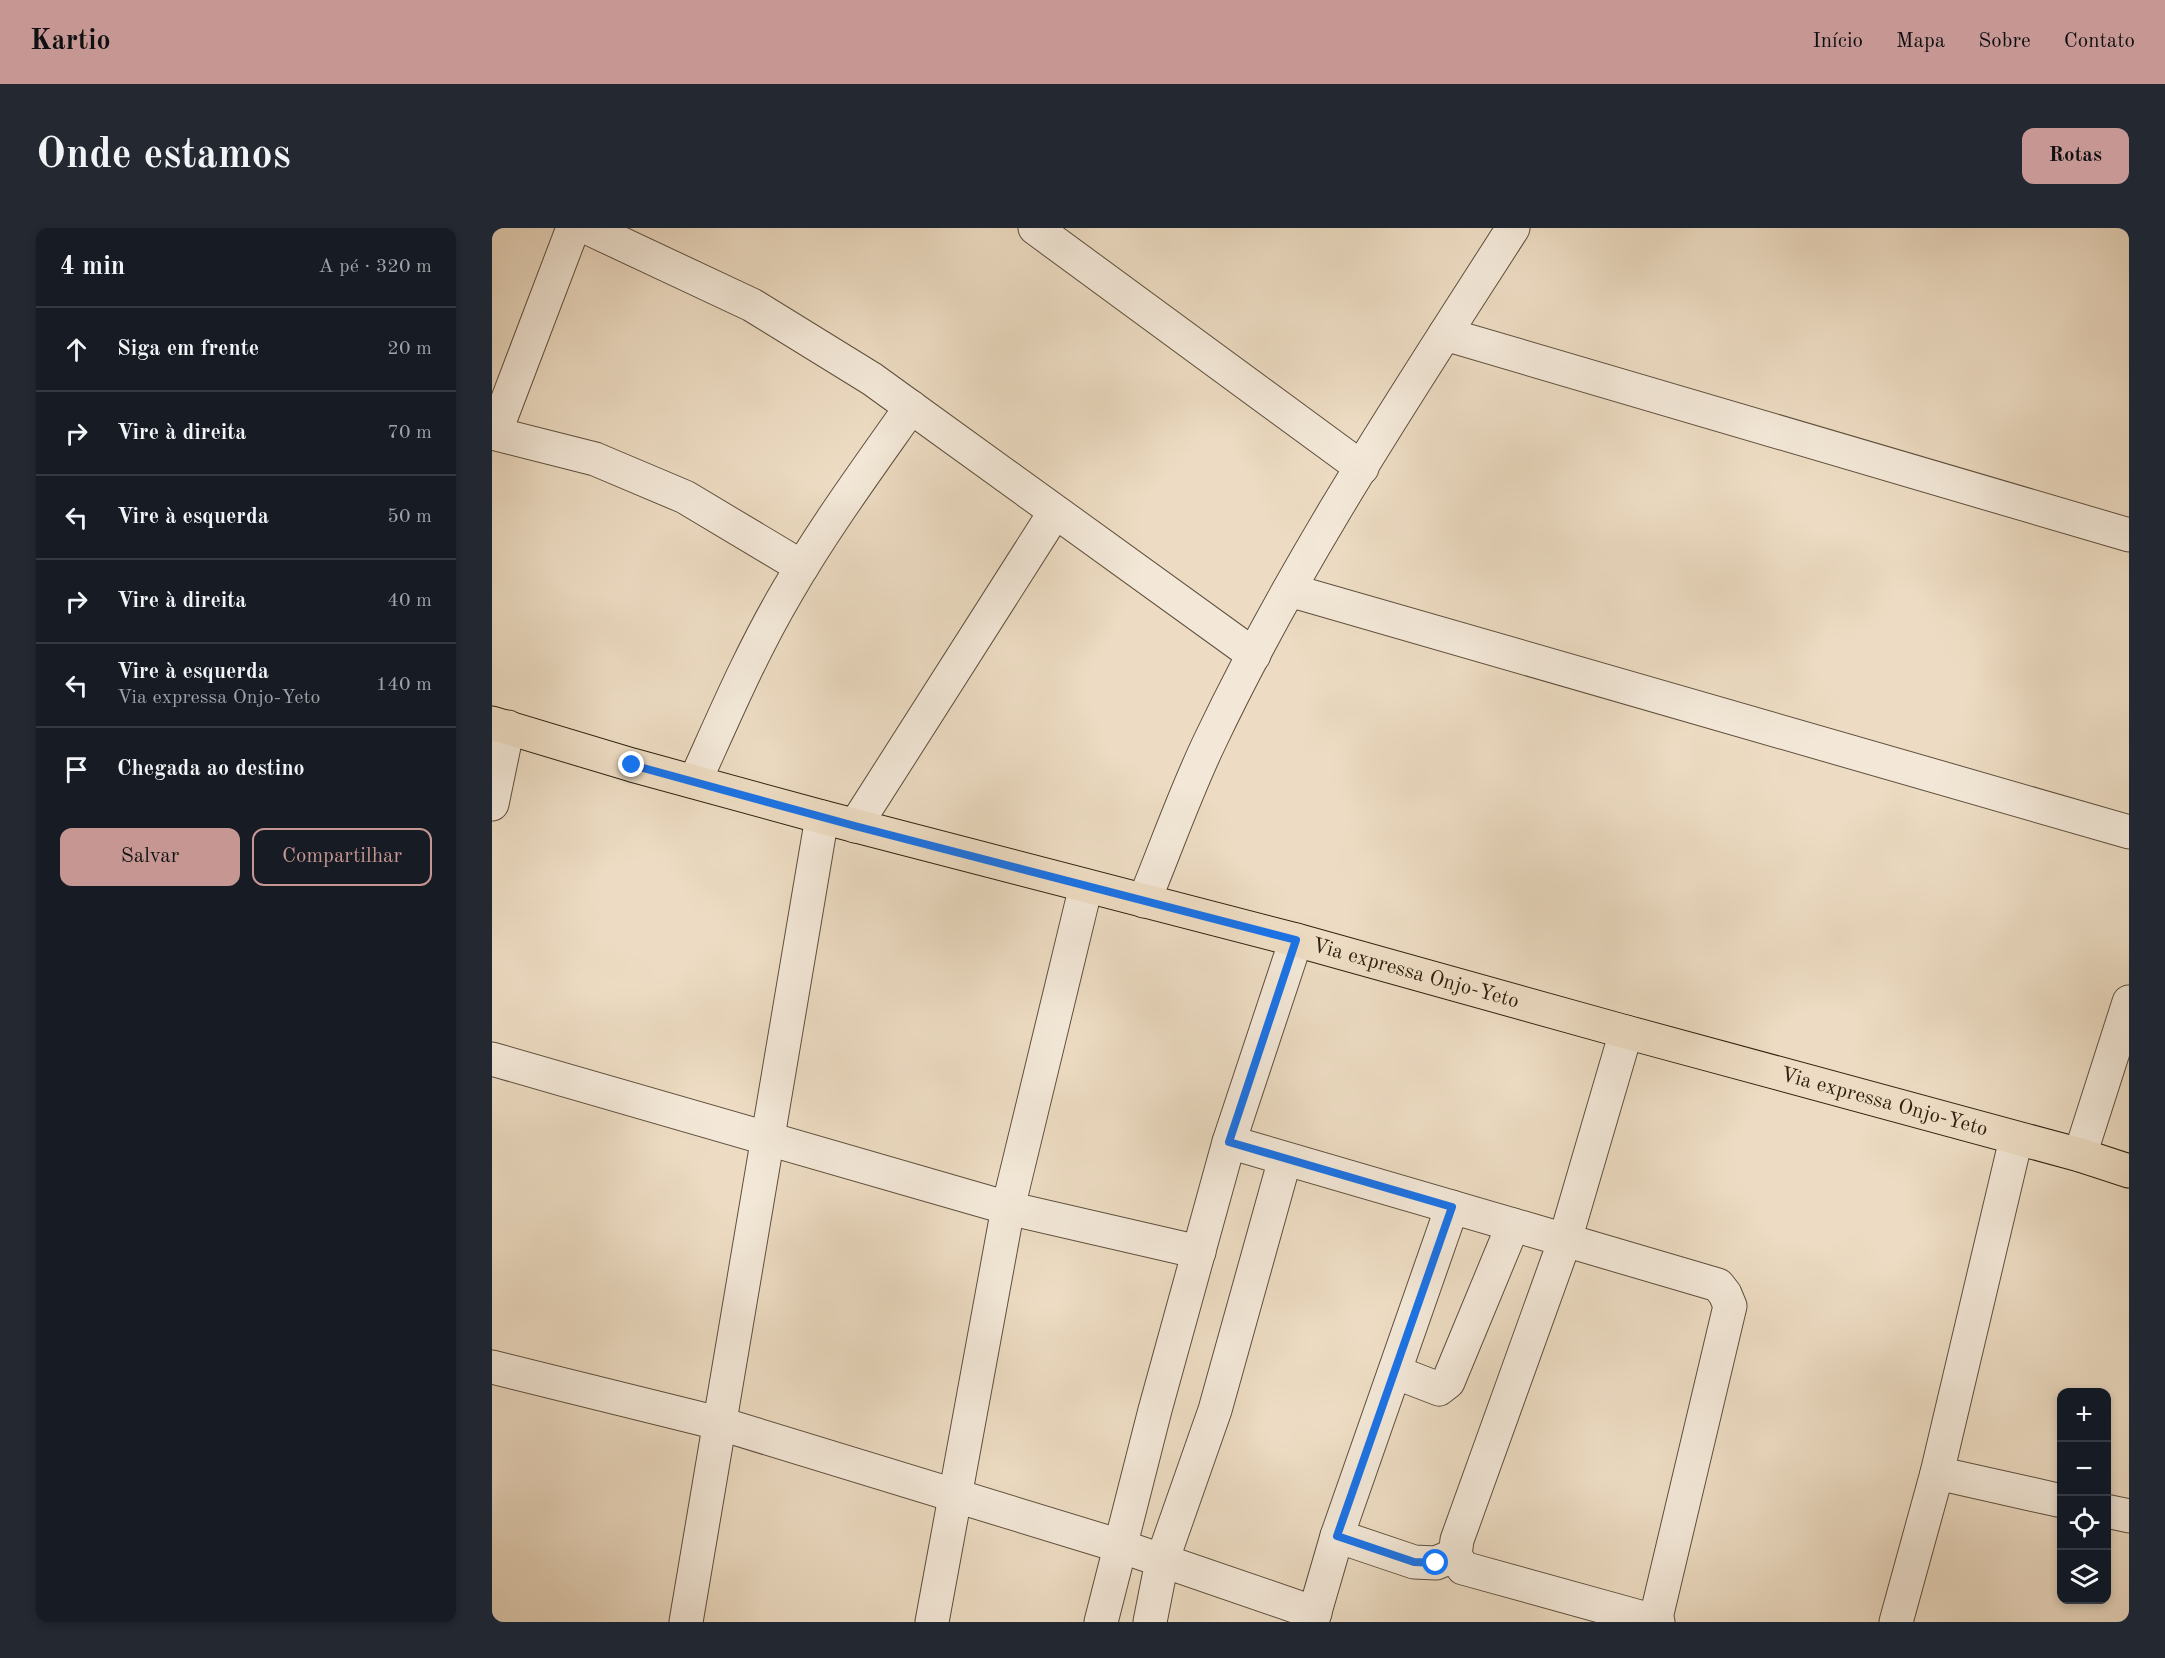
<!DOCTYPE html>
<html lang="pt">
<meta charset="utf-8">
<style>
body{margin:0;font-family:"Old Standard TT",serif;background:#242831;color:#f1f3f6}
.controls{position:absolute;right:18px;bottom:18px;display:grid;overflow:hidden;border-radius:12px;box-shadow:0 3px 9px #0003}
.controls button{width:54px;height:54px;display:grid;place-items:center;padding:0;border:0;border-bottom:2px solid #363941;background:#171b24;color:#f1f3f6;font:30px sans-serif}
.stop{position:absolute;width:18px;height:18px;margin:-14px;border:4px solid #1a73e8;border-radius:50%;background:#fff}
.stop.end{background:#1a73e8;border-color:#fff;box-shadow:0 2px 6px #0008}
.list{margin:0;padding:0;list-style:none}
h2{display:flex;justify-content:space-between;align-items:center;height:78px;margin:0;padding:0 24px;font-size:26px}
h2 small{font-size:20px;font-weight:400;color:#9ea1a6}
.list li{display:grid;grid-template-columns:39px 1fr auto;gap:18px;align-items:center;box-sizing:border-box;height:84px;padding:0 24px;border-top:2px solid #363941}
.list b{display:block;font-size:22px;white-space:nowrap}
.list p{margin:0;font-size:20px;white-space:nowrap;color:#9ea1a6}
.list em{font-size:20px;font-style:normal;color:#9ea1a6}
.actions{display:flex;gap:12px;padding:18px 24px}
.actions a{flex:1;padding:14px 0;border:2px solid #c59692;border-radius:12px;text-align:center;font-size:21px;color:#c59692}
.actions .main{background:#c59692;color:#111}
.icon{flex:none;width:33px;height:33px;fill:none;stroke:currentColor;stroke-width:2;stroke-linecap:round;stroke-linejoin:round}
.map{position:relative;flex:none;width:1637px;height:1394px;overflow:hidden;border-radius:12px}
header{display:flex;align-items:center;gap:36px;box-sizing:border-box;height:84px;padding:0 30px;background:#c59692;color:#111}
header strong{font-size:28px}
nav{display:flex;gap:33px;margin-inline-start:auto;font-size:21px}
.intro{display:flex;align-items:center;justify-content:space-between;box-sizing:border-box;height:144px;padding:0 36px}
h1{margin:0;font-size:42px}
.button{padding:15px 27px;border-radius:12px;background:#c59692;color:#111;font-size:21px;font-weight:700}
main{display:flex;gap:36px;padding:0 36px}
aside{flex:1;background:#171b24;border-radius:12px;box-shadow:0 3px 9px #0003}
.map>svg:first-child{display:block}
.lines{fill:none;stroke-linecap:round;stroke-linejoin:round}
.minor-casing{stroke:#5e4f3c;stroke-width:35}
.major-casing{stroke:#2e200f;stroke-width:35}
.minor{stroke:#f3e8d8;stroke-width:33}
.major{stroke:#eddcc3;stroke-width:33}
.route{stroke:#1a73e8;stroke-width:8}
.labels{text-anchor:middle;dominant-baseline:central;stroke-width:4.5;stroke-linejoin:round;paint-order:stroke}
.street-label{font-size:21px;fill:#2e200f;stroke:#f3e8d8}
</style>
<header>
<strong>Kartio</strong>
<nav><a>Início</a><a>Mapa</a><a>Sobre</a><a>Contato</a></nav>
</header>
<div class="intro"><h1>Onde estamos</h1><a class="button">Rotas</a></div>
<main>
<aside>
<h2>4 min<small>A pé · 320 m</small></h2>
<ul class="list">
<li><svg class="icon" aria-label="ahead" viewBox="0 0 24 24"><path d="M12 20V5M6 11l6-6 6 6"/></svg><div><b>Siga em frente</b></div><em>20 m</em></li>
<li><svg class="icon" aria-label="right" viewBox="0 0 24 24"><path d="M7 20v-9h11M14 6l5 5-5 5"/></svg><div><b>Vire à direita</b></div><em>70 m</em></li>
<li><svg class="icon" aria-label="left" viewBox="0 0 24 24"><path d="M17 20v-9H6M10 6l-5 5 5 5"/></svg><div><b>Vire à esquerda</b></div><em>50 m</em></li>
<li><svg class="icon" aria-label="right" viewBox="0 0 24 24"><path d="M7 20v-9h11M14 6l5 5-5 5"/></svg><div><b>Vire à direita</b></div><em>40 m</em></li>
<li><svg class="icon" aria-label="left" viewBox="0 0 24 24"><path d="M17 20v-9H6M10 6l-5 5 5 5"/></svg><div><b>Vire à esquerda</b><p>Via expressa Onjo-Yeto</p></div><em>140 m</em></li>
<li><svg class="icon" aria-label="arrive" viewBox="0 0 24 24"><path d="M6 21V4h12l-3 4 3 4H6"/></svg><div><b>Chegada ao destino</b></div></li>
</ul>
<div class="actions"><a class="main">Salvar</a><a>Compartilhar</a></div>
</aside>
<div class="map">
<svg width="1637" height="1394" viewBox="0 0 1637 1394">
<rect width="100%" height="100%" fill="#eddcc3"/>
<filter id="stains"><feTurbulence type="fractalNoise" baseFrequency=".00333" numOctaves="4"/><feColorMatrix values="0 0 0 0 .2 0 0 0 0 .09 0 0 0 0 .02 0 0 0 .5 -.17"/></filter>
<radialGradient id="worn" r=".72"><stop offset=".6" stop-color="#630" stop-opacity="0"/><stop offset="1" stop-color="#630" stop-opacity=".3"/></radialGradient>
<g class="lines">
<defs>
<g id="minor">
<path d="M96,0L260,77L380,151L762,427"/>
<path d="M543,0L870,240"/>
<path d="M953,106L1637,307"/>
<path d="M0,205L103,231L193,269L310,339"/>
<path d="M3,205L81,0"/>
<path d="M797,362L1637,604"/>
<path d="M203,553C232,489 259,425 295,364C332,300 376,240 419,179"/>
<path d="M0,576L16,499"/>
<path d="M363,598L563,284"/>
<path d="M652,673C674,620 693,565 718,513C803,334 914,167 1021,0"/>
<path d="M1134,804L1073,1012L1226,1057L1233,1066L1238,1078L1163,1394"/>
<path d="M0,831L516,980L707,1024"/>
<path d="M737,914L1073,1012L965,1312L963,1327L971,1340L1166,1394"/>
<path d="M1588,927L1637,774"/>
<path d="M0,1139L226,1195L628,1318L823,1385"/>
<path d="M903,1144L947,1161L956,1154L1021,997"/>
<path d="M1445,1245L1570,1273"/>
<path d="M1614,1283L1637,1288"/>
<path d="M845,1308L922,1334L944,1335L963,1327"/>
<path d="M194,1394L330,589"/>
<path d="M440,1394L516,980L594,658"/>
<path d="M609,1394L663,1182L737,914L804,712"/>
<path d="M658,1394L670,1333L723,1182L793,931"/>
<path d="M820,1394L845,1308L960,979"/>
<path d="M1404,1394L1445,1245L1524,911"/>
</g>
<g id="major">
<path id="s1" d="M0,495L140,537L330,589L804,712L1134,804L1588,927L1637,943"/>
</g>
</defs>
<use href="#minor" class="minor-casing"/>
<use href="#major" class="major-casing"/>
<use href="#minor" class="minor"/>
<use href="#major" class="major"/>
</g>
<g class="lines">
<path class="route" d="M140,537L363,598L804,712L737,914L960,979L845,1308L922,1334L944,1335"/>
</g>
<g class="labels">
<g class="street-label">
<text stroke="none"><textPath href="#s1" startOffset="957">Via expressa Onjo-Yeto</textPath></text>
<text stroke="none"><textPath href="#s1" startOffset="1443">Via expressa Onjo-Yeto</textPath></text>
</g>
</g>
<rect width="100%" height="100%" filter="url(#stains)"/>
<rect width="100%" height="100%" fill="url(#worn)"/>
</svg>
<div class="controls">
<button>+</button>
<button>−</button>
<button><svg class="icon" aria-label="locate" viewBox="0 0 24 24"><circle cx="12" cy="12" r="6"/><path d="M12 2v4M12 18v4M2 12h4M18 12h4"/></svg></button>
<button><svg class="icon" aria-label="layers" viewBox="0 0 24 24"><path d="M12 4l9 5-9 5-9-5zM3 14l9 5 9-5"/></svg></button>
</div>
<div class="stop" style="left:944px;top:1335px"></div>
<div class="stop end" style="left:140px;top:537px"></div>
</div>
</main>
